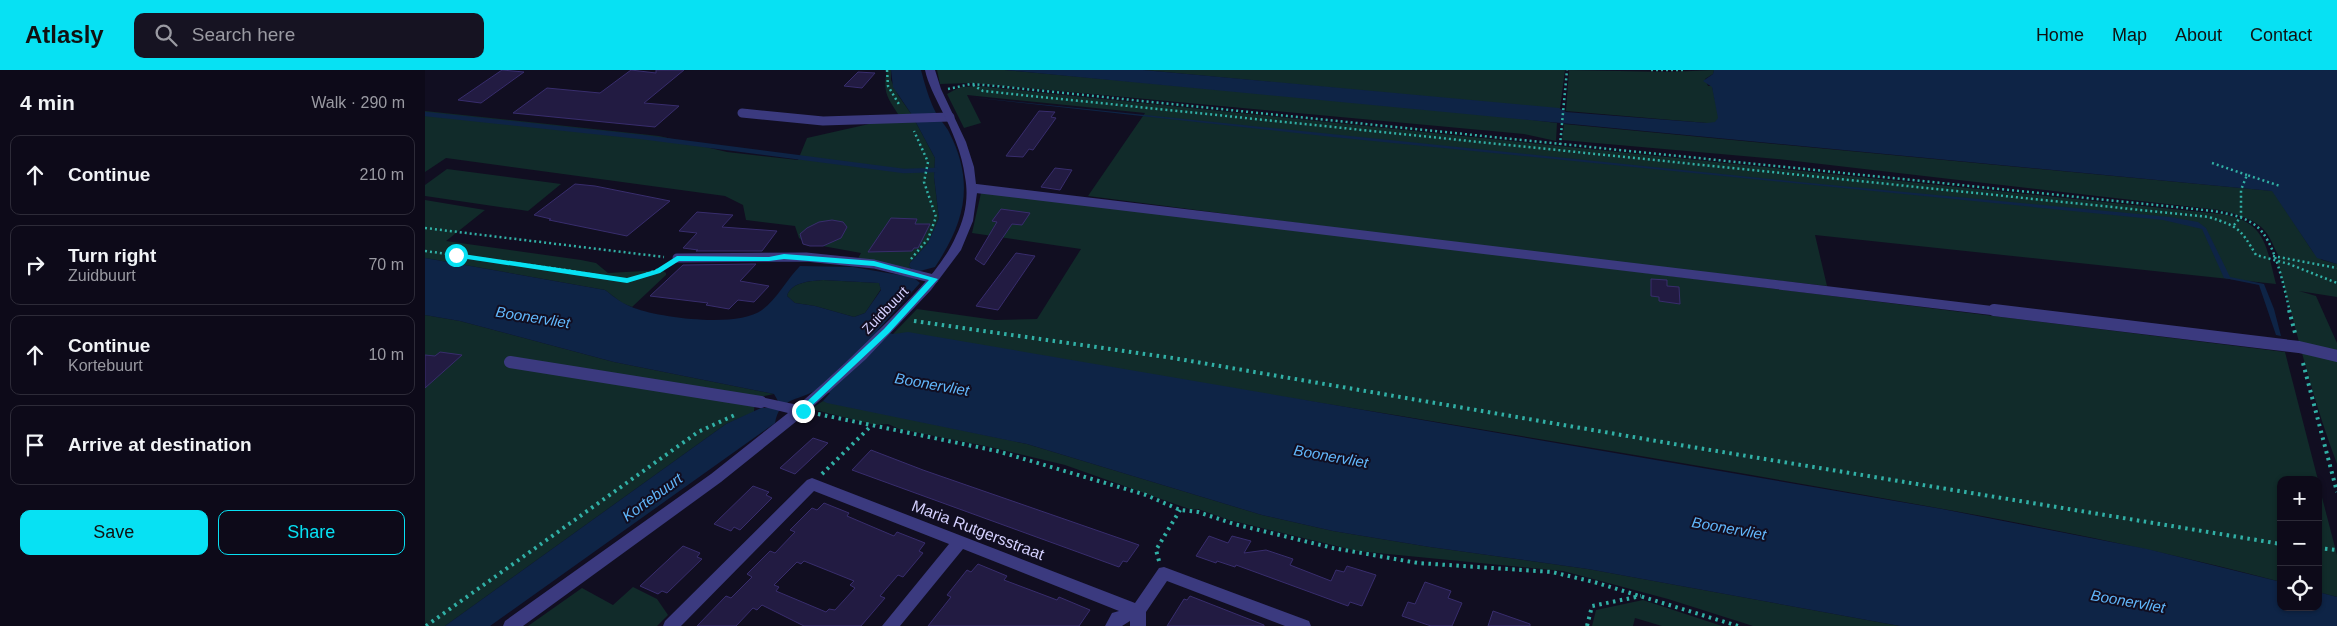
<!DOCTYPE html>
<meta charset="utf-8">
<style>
body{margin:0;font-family:Arial,sans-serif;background:#161322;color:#f1f3f6}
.controls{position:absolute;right:15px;bottom:15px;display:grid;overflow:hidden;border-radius:10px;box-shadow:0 1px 4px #0004}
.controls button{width:45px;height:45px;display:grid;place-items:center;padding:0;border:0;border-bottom:1px solid #2d2b38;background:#0d0a19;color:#f1f3f6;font:25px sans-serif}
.stop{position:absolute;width:15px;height:15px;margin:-11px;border:4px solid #07e1f3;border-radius:50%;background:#fff}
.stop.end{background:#07e1f3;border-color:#fff;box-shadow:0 1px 5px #0008}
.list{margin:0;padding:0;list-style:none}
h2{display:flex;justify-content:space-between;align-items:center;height:65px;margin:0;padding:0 20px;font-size:21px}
h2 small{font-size:16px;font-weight:400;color:#9a9aa2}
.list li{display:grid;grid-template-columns:32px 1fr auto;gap:15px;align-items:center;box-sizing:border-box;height:80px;margin:0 10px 10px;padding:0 10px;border:1px solid #2d2b38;border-radius:10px}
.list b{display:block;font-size:19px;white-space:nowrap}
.list p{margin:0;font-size:16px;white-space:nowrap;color:#9a9aa2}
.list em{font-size:16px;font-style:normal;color:#9a9aa2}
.actions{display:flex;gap:10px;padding:15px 20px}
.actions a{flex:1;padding:11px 0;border:1px solid #07e1f3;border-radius:10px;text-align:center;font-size:18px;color:#07e1f3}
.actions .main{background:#07e1f3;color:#111}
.icon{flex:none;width:28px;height:28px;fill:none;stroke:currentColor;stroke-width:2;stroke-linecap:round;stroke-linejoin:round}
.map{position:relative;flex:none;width:1912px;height:556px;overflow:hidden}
header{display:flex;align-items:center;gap:30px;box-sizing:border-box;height:70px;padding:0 25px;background:#07e1f3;color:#111}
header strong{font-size:24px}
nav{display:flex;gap:28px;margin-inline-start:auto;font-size:18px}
.search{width:350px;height:45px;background:#161322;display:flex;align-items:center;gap:12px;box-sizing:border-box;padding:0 18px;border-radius:10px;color:#9a9aa2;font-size:19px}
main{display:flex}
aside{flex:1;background:#0d0a19}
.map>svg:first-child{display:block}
.green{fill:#112b2a}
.water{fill:#0e2446;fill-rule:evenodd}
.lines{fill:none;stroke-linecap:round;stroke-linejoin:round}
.stream{stroke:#0e2446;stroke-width:4.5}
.building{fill:#221b42;stroke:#382d6d;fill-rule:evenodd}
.path-far1{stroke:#31b0a6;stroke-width:2.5;stroke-dasharray:2 3;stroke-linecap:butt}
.path{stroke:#31b0a6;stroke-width:4;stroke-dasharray:2.5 4.5;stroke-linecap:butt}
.lane-far1{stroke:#3b3a7f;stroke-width:9}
.lane{stroke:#3b3a7f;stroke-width:12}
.street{fill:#3b3a7f;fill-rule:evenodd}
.route{fill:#07e1f3}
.labels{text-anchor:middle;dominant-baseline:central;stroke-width:4;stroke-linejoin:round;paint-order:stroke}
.street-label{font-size:14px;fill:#d4d0fe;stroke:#110e21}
.water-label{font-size:15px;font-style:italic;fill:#61b7fb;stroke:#110e21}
.near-street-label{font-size:16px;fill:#d4d0fe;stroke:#110e21}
</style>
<header>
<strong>Atlasly</strong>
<div class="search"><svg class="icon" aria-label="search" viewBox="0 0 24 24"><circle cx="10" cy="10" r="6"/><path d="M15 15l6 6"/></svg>Search here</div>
<nav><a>Home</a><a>Map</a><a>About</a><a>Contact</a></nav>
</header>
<main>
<aside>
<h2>4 min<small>Walk · 290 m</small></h2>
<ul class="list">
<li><svg class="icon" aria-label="ahead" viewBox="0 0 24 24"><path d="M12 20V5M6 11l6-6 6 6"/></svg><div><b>Continue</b></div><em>210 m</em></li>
<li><svg class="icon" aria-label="right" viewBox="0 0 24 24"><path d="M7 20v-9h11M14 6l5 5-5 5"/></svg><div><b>Turn right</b><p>Zuidbuurt</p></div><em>70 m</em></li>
<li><svg class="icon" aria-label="ahead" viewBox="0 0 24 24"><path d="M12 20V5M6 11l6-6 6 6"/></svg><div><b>Continue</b><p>Kortebuurt</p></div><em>10 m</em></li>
<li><svg class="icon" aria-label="arrive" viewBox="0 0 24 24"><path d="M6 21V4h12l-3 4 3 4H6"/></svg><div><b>Arrive at destination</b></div></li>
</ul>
<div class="actions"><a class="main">Save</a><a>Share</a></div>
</aside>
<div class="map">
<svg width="1912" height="556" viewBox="0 0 1912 556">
<rect width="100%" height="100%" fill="#110e21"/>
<g class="green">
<path d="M462,0H466V10L473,25L487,45L510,88L509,107L514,148L503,173L485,193L484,196L487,199L431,192L436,183L381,173L374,168L370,156L321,150L318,135L300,126L21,88L0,102V41L234,66L302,82L373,90L382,68L475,47C463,28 457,23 462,0Z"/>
<path d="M512,0H580L1049,43L1132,53L1131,71L1099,64L547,13L515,14Z"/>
<path d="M718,0H1140L1135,39Z"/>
<path d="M1144,0L1244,2L1289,0L1288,4L1280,9L1283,16H1287L1294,48L1290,53H1282L1141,41Z"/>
<path d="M553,16L1796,144C1841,151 1841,176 1851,214L1390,165L1402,216L1091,181L663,126L720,43L542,25L556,53L539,58L522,24L535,17Z"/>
<path d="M1139,54L1848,121L1888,182L1897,190L1912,194V227L1874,221L1891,226L1912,273V394C1887,328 1871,259 1852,190L1855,188C1850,181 1848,173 1843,165C1833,149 1811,144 1794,140L1352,89L1137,70Z"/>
<path d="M22,99L136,114L103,141L0,126V115Z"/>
<path d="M568,122L1860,282L1893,410H1856V512C1681,465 1500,436 1321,404C1037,355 752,310 468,264L492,239L570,250L612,249L656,179L547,163L556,123Z"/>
<path d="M0,130L60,140L21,171L156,190L171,193L183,203L237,200L241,203V205L207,237L197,233L180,220L0,188Z"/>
<path d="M398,210L454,213L456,219L440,243L429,247L390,236L370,233L362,226C366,212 385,211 398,210Z"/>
<path d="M0,245L35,251L189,292L349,324L330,328L329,342L301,354L20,556H0Z"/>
<path d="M398,331L602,374L837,445L908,461L1005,477L1163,499L1475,556H1328L1243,529L1138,501L932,481L804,450L773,439L767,440L640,395L565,377L474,359L463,354L450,355L386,339Z"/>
<path d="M1893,412L1912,485V527L1893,522Z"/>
<path d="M208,517L232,529L243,545L232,556H103L157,518L188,535Z"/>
<path d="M1218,530L1297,556H1237L1210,548L1208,556H1167L1171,540Z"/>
</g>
<g class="water">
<path d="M466,0H496C500,15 507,41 518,53C520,56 522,58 524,62C550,113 540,152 510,197L495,201L489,208L495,213L453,260L468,264L483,262L1517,439L1722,479L1856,512V537H1893V522L1912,527V556H1475L1163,499L1005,477L908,461L837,445L602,374L402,333L398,331L405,323L391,320C371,332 355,327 350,353L65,556H20L301,354L336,338H344L353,331L349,324L189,292L35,251L0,245V188L180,220C189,227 198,234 209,238C236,248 313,258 337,240C352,229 362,209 375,196L428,197L480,206L487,199L484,196L485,193L503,173L514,148L509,107L510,88L487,45L468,17ZM398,210L454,213L456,220L440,243L429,247L390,236L370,233L362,226C366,212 385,211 398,210Z"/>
<path d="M580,0H718L1134,38L1141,42L1282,53L1290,52L1293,48L1287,17L1278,11L1288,4L1289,0H1912V194L1892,188L1847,121Z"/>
<path d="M544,27L1374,112L1745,147L1773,152L1781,158L1805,207L1839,214L1849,239L1856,266L1851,265L1834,215L1799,208L1777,159L1738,150L908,67Z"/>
</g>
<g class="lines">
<path class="stream" d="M0,44L217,67L479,101L511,100"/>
</g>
<g class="building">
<path d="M77,0L99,2L56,33L33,30Z"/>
<path d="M206,0L231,3V0H259L219,33L254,36L230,57L88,43L122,18L175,23Z"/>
<path d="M433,2L450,3L437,18L419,16Z"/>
<path d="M614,41L630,42L626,47L631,48L608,80L604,79L598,87L581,86Z"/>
<path d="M630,98L647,100L635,120L616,117Z"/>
<path d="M150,114L170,116L245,131L202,166L124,150L126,149L109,145Z"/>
<path d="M576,139L605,143L597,155L587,154L559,195L550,189L572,152L567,151Z"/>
<path d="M272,142L308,145L297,157L352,161L337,181H271L273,180L258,178L272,163L254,161Z"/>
<path d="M466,148L492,149L490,154H505L493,178H489L487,181L443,182Z"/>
<path d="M407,150L418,152L422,157L416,168L398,176H385L378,174L375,164L382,158L394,152Z"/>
<path d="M591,183L610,186L573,240L551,236Z"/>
<path d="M331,194L315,211L344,216L329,232L313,230L304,239L281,235L283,233L225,226L258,195Z"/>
<path d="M1226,209L1242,210V216L1254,217L1255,234L1234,231V227L1226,226Z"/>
<path d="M15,282L37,285L0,318V285L10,286Z"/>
<path d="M388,368L403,373L370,404L355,398Z"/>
<path d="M446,380L498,400L714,475L702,492L698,491L694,497L427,400Z"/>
<path d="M328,416L344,422L341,425L347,428L315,460L309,457L306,461L289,454Z"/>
<path d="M399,433L424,443L422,446L469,466L472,462L500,473L494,481L498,483L478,507L473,505L455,526L460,528L436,556H379L337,535L332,540L328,538L311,556H272L301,526L306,528L327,507L322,504L345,481L350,483L370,462L365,460L387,438L392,440ZM379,491L429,511L425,515L430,518L410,540L404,539L401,542L351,521L354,517L349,515L372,492L376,494Z"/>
<path d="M784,466L803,473L807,466L826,471L819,483L841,480L868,489L865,495L906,511L911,500L919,502L922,496L951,505L937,536L925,532L923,536L811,495L810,497L792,491L791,493L771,486Z"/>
<path d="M258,476L275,483L272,487L277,489L242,523L237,521L233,524L215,516Z"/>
<path d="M553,494L582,506L579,510L632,530L634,527L665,540L654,556H503L526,527L522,525L542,500L546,502Z"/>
<path d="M1000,512L1026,521L1023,528L1037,533L1027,556H1006L977,546L983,532L990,534Z"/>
<path d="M765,526L839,555V556H742L759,529L762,530Z"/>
<path d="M1068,541L1105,554V556H1063Z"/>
</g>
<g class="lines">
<g class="path-far1">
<path d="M462,0L463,16L475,36"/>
<path d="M1226,0H1258"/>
<path d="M548,15L558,21L1784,147C1814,157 1815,158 1831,185L1864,194L1912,213"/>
<path d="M523,19L546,14L571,16L1789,141C1803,144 1818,146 1830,155C1850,169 1859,218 1865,242"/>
<path d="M1135,75L1142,0"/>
<path d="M1787,93L1822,105"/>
<path d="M1809,155L1816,147V120L1822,105L1855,116"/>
<path d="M0,158L239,187"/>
<path d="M0,181L148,201L203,211L242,196"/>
<path d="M1848,186L1912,198"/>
<path d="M486,189L503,169L511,147L499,112L503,92L489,61"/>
</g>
<g class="path">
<path d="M1864,240L1870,263"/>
<path d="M489,251L748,288L1255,375L1856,474"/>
<path d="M1878,293L1912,422"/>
<path d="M393,344L572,381L721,425L755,440L773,442L809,454L908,478L993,493L1127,502L1169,512L1313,556"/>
<path d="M397,404L446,356"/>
<path d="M1893,478L1912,480"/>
<path d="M734,491L731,480L755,440"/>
<path d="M1,556L273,362L312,344"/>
<path d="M1162,556L1167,536L1216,526"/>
</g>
<g class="lane-far1">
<path d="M317,43L398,51L525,47"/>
<path d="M547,118L1579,242"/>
<path d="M252,188L381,187L449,194L509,209"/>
</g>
<g class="lane">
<path d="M1569,240L1874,277L1912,286"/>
<path d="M85,292L336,332"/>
</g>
<g class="street">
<path d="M500,0H510L516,19L541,72L549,97L552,123L548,151L536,180L506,220L441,289L384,340L383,345L378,346L296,412L98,556H78L80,551L286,404L363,343L331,335L329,332L331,329L336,327L373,335C405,308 435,279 465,249C489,224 517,198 531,166C540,148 544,127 540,107C537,83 527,60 516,39C510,26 503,14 500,0Z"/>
<path d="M387,408L710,533L734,498L739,497L884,551L886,556H860L742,511L721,542V556H705V551L697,556H680L687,543L694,541L538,479L475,556H457L524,474L389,421L256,556H238L240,551L382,410Z"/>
</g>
</g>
<path class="route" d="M31,183L202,208L230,200L252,186L344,187L359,184L449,191L513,209L464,263L378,344L373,341L375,338L459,259L504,210L449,196L359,189L344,191H254L235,203L202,213L29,187L28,185Z"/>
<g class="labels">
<g class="street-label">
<text transform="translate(460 240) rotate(-46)">Zuidbuurt</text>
</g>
<g class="water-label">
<text transform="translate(108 247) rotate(9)">Boonervliet</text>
<text transform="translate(507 314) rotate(10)">Boonervliet</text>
<text transform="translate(906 386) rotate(10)">Boonervliet</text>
<text transform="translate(227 427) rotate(-36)">Kortebuurt</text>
<text transform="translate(1304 458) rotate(10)">Boonervliet</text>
<text transform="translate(1703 531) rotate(10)">Boonervliet</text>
</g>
<g class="near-street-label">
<text transform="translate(553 460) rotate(21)">Maria Rutgersstraat</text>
</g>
</g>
</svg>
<div class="controls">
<button>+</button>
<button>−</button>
<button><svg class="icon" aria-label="locate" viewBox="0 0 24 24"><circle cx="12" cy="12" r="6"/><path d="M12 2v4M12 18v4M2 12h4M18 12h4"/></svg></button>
</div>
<div class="stop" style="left:31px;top:185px"></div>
<div class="stop end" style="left:378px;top:341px"></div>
</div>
</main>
